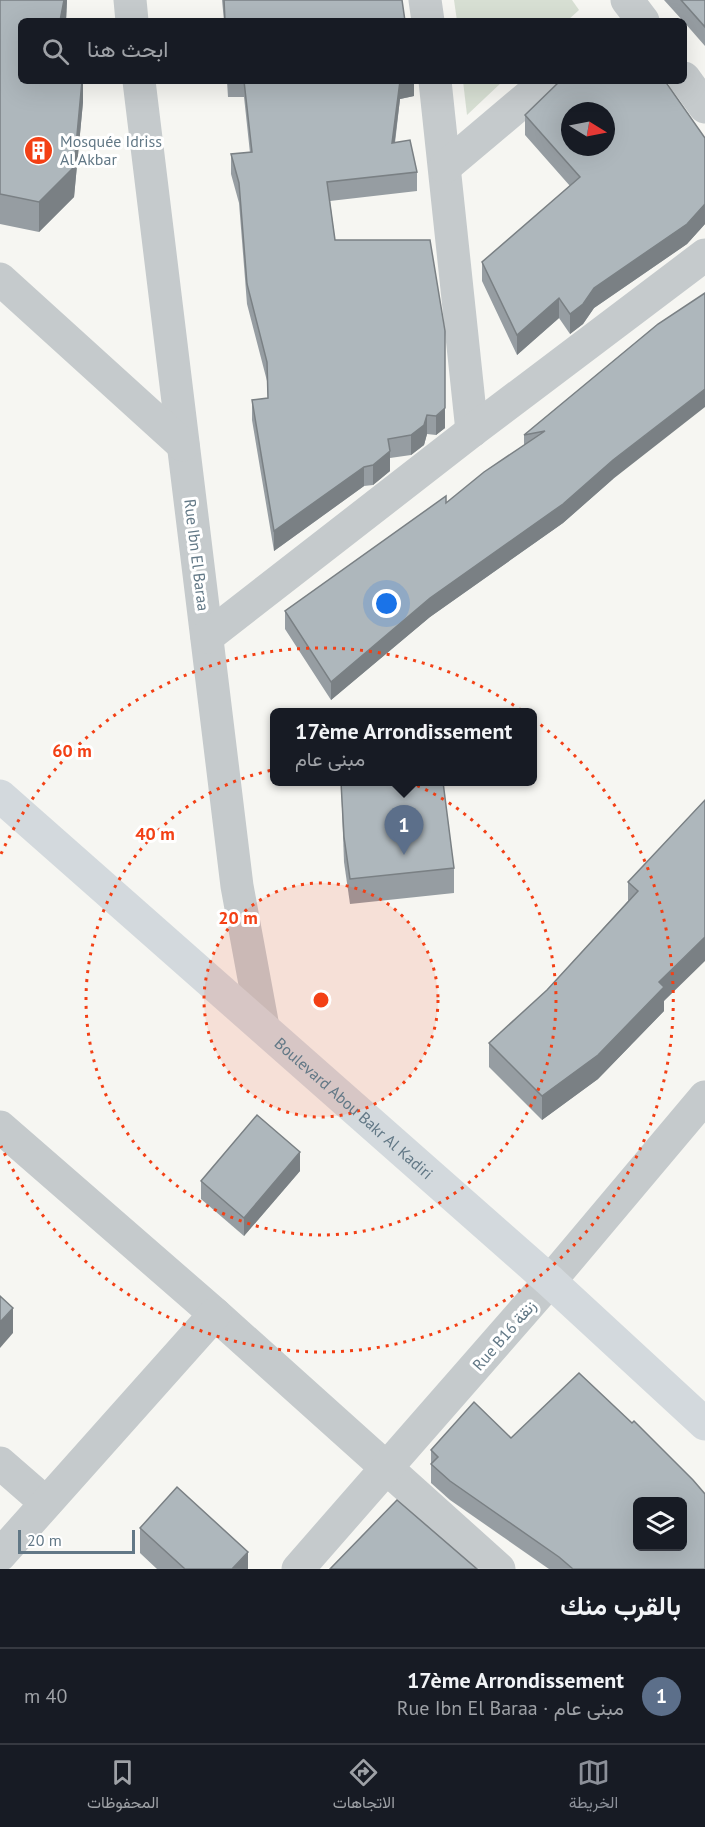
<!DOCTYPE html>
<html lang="ar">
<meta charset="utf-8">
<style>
body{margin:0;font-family:"PT Sans",Vazirmatn,sans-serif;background:#20242c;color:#f1f3f6;direction:rtl}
.controls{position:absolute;right:18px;bottom:18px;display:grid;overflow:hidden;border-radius:9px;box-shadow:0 6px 24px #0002}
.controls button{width:54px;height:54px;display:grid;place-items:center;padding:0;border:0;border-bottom:2px solid #363941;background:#171b24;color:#f1f3f6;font:30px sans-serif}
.compass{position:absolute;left:561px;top:102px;width:54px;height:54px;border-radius:50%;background:#171b24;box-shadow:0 6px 24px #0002;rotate:100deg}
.scale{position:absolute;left:18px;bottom:15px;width:117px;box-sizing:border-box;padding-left:6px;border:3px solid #627886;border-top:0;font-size:16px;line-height:21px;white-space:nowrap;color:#627886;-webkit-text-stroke:4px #fff;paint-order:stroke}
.you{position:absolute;left:387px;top:604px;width:21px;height:21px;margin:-15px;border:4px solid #fff;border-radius:50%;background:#1a73e8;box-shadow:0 0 0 9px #1a73e833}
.badge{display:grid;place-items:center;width:39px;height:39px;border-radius:50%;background:#8c9099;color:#fff;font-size:20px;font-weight:700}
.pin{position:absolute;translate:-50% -50px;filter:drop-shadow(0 2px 3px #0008)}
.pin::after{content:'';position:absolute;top:32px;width:21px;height:18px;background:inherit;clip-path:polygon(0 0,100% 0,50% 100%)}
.popup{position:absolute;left:270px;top:708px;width:267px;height:78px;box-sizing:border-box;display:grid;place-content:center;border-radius:9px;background:#171b24;filter:drop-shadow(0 2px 4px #0005);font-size:20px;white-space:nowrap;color:#9ea1a6}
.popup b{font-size:22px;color:#f1f3f6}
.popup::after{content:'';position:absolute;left:50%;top:100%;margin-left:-12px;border:12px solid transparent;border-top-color:#171b24}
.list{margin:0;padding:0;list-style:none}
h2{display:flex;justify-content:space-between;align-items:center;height:78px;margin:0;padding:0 24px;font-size:26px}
h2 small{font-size:20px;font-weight:400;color:#9ea1a6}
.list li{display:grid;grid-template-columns:39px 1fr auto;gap:18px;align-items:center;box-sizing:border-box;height:96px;padding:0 24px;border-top:2px solid #363941}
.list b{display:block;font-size:22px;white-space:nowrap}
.list p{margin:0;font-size:20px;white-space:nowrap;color:#9ea1a6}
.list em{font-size:20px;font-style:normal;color:#9ea1a6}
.icon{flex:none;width:33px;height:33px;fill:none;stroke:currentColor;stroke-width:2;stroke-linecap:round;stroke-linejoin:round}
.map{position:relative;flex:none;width:705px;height:1569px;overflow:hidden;direction:ltr}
.search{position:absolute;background:#171b24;box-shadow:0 6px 24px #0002;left:18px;right:18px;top:18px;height:66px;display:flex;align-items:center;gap:15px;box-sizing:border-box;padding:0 21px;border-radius:9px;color:#9ea1a6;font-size:22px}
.sheet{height:174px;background:#171b24}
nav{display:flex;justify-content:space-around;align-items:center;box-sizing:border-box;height:84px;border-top:2px solid #363941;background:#171b24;font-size:16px;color:#9ea1a6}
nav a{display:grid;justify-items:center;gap:3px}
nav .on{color:#8c9099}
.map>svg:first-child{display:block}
.green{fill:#d7dfd3}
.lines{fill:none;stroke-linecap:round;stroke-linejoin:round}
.minor{stroke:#c5cacc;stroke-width:33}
.major{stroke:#d3d9dd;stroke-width:33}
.wall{fill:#969da2}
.shaded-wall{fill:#7a8084}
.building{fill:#aeb7bc;stroke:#7a8084;stroke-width:1.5;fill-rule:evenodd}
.ring{fill:none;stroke:#f34015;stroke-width:3;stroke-dasharray:3 6}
.labels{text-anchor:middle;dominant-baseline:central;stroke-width:6;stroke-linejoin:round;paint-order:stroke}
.poi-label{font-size:16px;fill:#627886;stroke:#fff;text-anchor:start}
.street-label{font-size:16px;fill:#627886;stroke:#fff}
.centre{fill:#f34015;stroke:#fff;stroke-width:3}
.ring-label{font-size:18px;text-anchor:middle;font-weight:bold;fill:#f34015;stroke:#fff;stroke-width:6;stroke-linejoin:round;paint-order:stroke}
</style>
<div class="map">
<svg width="705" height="1569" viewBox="0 0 705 1569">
<rect width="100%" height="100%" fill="#f6f6f2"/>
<g class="green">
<path d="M454,0H572L579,10L567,21H457Z"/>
<path d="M463,81H503L467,115Z"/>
</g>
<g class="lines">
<g class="minor">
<path d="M130,0L132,21"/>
<path d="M425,0L428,21"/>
<path d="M627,0L643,21"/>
<path d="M684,78L705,107"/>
<path d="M139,81L237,886L263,1027"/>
<path d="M435,81L472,431"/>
<path d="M445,167L547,81"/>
<path d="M0,279L183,445"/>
<path d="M207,637L472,431L705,255"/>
<path d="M0,1127L215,1314L499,1569"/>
<path d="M0,1463L46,1503"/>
<path d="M0,1555L215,1314"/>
<path d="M298,1569L550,1281L705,1097"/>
</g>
<path class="major" id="s1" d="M0,796L550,1281L705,1424"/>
</g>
<g class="wall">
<path d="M0,0H67L66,21H21L83,81V102L74,197L39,232L0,224Z"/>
<path d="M222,0H402L405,21H224Z"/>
<path d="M664,0H705V46L684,22V21H683Z"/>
<path d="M227,81H414V96L400,99L395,143L417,172V191L330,201L335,240L445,428L436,435L427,434L424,445L411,455L390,458V471L373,485L364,486L274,551L252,420V400L268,399L267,381L247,304L239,203L231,174V154L250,153L244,97H228Z"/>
<path d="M525,115L705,138V224L687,244L594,308L583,324L570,334L559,318L517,355L482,281V262L570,186L525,135Z"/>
<path d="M658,324L613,479L563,523L430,617L331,700L285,629V611L446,503L524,445V435Z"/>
<path d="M341,782L454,868V893L350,904L344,862Z"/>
<path d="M705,800L664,1001V1011L598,1079L542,1120L489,1067V1043L547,990L628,901V882Z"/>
<path d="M300,1171L244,1236L201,1199V1181Z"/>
<path d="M511,1438L705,1569H549L450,1500L431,1483V1450Z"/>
<path d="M140,1528L248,1569H157L140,1553Z"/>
</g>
<g class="shaded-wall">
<path d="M64,0H67L66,21H60Z"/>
<path d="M82,81H83V102L74,197L39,232V202Z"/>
<path d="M400,81H414V96L400,99L392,163V143Z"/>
<path d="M705,204V224L687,244L594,308L583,324L570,334V314L594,288Z"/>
<path d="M559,298V318L517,355V335Z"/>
<path d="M705,389V407L613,479L563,523L430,617L331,700V682L430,598L613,460Z"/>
<path d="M445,408V428L436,435V416Z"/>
<path d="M427,415V434L424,445L411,455V435Z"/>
<path d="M390,451V471L373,485V465Z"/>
<path d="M364,467V486L274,551V531Z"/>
<path d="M705,937V961L664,1001V1011L598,1079L542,1120V1096Z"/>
<path d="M300,1152V1171L244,1236V1218Z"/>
<path d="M13,1308V1333L0,1348V1322Z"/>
<path d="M248,1552V1569H232Z"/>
</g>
<g class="building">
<path d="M0,0H64L60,21H21V81H82L74,167L39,202L0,194Z"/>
<path d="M224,0H402L405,21H225Z"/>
<path d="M681,0H705V27Z"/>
<path d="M244,81H400L392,143L410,140L417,172L327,182L335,240H430L445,331V408L436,416L427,415L424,425L411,435L388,439L390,451L373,465L364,467L274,531L252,400L268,398L267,362L247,284L239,183L231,154L252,152Z"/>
<path d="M560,81H665L705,138V204L687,224L594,288L583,304L570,314L559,298L517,335L482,262L580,177L525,115ZM570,111H606V147H570Z"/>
<path d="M705,293V389L613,460L563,504L430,598L331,682L285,611L446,496V503L484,472L545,431L524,435L658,324Z"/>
<path d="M341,782H443L454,868L350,879L344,837Z"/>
<path d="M705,800V937L659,982L664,987L598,1055L542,1096L489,1043L547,990L638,891L628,882Z"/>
<path d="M257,1115L300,1152L244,1218L201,1181Z"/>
<path d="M0,1296L13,1308L0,1322Z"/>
<path d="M579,1373L632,1423L634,1421L693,1480L705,1494V1569H573L559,1557L450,1481L431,1464L438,1457L431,1450L474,1402L511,1438ZM638,1502H682V1546H638Z"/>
<path d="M177,1487L248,1552L232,1569H185L140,1528Z"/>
<path d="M397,1500L477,1569H330Z"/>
</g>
<circle cx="321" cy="1000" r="117" fill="#f34015" fill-opacity=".12"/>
<g class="ring">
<circle cx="321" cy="1000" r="117"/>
<circle cx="321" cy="1000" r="235"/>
<path d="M1 854A352 352 0 1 1 1 1146"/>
</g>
<defs>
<symbol id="building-disc" viewBox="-11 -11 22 22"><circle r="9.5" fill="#f34015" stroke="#fff"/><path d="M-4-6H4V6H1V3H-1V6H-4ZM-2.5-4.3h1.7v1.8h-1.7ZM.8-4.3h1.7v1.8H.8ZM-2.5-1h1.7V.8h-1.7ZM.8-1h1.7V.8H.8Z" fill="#fff"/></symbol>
</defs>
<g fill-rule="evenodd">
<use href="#building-disc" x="22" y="134" width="33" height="33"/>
</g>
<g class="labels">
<g class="poi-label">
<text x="60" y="141">Mosquée Idriss<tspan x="60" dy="18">Al Akbar</tspan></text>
</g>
<g class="street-label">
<text transform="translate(197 555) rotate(83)">Rue Ibn El Baraa</text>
<text stroke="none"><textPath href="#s1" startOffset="472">Boulevard Abou Bakr Al Kadiri</textPath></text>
<text transform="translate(504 1335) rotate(-49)">Rue B16 زنقة</text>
</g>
</g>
<circle cx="321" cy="1000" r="9" class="centre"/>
<g class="ring-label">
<text x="72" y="757">60 m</text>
<text x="155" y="840">40 m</text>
<text x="238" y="924">20 m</text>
</g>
</svg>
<div class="controls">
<button><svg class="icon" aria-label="layers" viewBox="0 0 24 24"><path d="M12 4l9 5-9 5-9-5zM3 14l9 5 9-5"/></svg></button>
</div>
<svg class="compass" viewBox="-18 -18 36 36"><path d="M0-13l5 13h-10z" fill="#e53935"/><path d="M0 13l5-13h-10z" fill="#9ea1a6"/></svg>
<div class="scale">20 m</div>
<div class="you"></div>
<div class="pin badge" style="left:404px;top:855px;background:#5c6f8a">1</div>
<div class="popup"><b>17ème Arrondissement</b>مبنى عام</div>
<div class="search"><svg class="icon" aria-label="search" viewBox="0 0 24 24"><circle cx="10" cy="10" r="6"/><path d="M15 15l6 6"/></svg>ابحث هنا</div>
</div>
<section class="sheet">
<h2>بالقرب منك<small></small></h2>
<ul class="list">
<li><span class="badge" style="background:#5c6f8a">1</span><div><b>17ème Arrondissement</b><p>مبنى عام · Rue Ibn El Baraa</p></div><em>40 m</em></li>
</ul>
</section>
<nav>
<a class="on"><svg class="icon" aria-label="map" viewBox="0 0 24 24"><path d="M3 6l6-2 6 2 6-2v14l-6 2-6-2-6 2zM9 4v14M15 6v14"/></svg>الخريطة</a>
<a><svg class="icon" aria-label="directions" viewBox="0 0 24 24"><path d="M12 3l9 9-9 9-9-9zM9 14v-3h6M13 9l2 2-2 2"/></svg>الاتجاهات</a>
<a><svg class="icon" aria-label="saved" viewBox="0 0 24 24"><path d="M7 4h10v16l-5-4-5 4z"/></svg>المحفوظات</a>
</nav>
